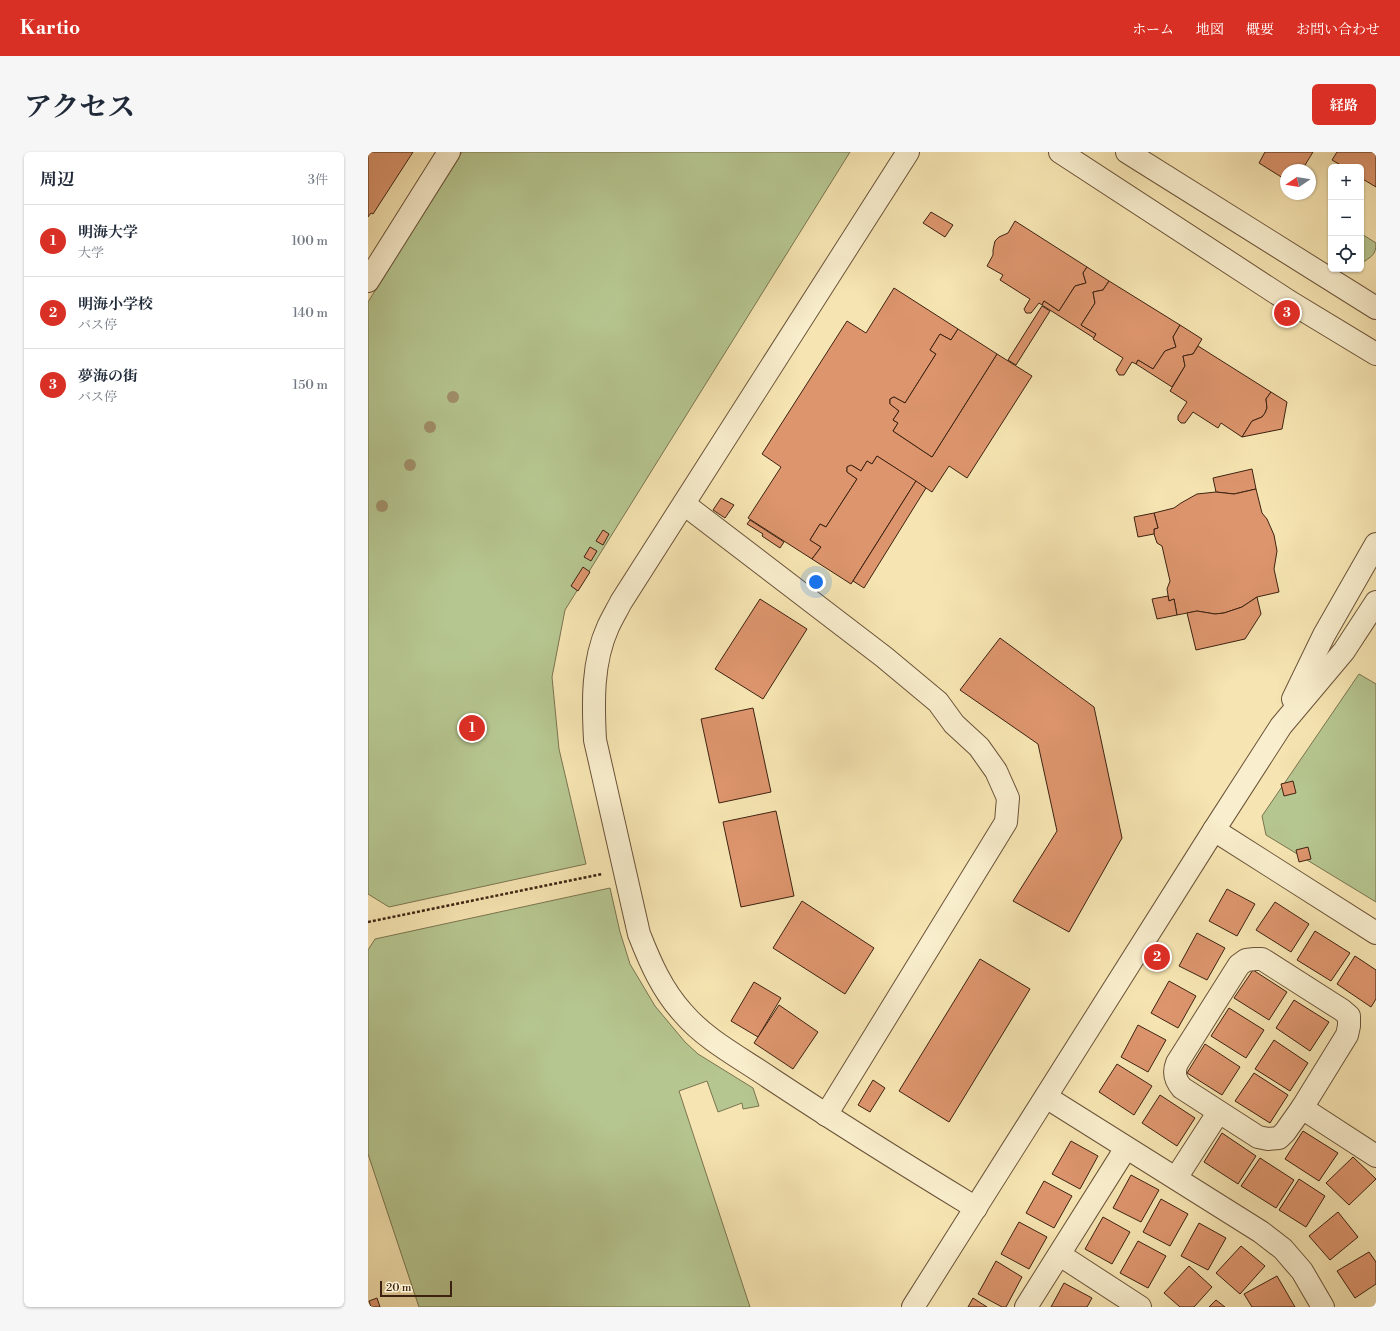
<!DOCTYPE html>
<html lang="ja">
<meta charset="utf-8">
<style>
body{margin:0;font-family:"Libre Bodoni","Noto Serif JP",serif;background:#f6f6f7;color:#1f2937}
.controls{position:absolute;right:12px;top:12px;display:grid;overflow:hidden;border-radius:6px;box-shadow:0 1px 3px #0004}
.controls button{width:36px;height:36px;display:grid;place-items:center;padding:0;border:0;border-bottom:1px solid #e0e1e3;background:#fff;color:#1f2937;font:20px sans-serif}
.compass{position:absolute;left:912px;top:12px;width:36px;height:36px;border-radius:50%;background:#fff;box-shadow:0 1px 3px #0004;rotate:258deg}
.scale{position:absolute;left:12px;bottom:10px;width:72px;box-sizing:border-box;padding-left:4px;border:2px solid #3d2211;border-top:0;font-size:11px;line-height:14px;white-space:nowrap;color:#3d2211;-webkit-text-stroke:3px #f9eecd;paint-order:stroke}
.you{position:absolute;left:448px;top:430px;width:14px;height:14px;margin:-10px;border:3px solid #fff;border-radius:50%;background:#1a73e8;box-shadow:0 0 0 6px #1a73e833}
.badge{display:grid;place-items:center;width:26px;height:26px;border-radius:50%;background:#d93025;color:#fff;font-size:13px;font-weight:700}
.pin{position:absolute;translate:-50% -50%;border:2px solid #fff;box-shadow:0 1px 4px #0006}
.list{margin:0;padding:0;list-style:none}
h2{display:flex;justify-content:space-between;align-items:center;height:52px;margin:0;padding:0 16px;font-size:17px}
h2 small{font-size:13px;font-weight:400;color:#747a83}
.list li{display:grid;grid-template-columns:26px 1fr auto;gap:12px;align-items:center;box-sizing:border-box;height:72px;padding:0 16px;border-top:1px solid #e0e1e3}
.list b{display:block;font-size:15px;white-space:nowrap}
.list p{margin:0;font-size:13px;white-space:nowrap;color:#747a83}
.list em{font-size:13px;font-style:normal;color:#747a83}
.icon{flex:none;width:22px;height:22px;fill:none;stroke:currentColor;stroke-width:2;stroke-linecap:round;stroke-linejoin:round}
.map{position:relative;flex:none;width:1008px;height:1155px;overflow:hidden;border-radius:6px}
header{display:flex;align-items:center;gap:24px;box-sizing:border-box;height:56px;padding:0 20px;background:#d93025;color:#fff}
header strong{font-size:19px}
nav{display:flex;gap:22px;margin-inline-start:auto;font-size:14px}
.intro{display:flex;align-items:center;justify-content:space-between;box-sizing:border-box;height:96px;padding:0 24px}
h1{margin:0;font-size:28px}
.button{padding:10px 18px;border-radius:6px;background:#d93025;color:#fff;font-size:14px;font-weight:700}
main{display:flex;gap:24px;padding:0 24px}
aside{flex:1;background:#fff;border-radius:6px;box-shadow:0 1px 3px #0004}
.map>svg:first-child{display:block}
.green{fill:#b6c690;stroke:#7a7450}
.building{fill:#dd956d;stroke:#3d2211}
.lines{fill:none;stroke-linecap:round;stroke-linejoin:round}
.minor-casing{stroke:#6b5339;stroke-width:24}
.path{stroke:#3d2211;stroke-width:2.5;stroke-dasharray:3 2;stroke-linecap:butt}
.minor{stroke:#f9eecd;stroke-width:22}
.tree{fill:#a1906b}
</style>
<header>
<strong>Kartio</strong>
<nav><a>ホーム</a><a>地図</a><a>概要</a><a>お問い合わせ</a></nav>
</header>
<div class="intro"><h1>アクセス</h1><a class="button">経路</a></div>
<main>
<aside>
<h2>周辺<small>3件</small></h2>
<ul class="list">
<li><span class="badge">1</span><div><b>明海大学</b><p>大学</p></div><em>100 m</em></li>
<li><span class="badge">2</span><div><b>明海小学校</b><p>バス停</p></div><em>140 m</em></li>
<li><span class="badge">3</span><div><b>夢海の街</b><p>バス停</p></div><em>150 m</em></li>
</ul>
</aside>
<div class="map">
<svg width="1008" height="1155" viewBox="0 0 1008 1155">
<rect width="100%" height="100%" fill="#f6e5b2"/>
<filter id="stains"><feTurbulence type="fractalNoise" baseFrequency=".005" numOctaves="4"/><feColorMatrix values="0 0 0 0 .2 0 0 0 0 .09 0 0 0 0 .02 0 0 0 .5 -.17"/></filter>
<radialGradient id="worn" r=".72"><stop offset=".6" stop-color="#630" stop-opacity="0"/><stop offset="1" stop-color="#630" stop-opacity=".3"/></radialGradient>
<g class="green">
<path d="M94,0H482L197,458L184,525L191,597L218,712L21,755L0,742V150Z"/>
<path d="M993,83L997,84L1008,91C1008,104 1003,104 993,112Z"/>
<path d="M991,522L1008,532V750L898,683L894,664Z"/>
<path d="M242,736L252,780L262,812L287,854L317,890L330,902L385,936L391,954L375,957L374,951L350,960L339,929L311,939L382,1155H51L0,1002V798L7,787Z"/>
</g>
<g class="building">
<path d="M0,0H45L5,62L3,61L0,65Z"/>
<path d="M897,0H945L934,18H918V28L891,11Z"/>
<path d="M969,0H1008V35L993,26V15H976L964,8Z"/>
<path d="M563,60L585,73L577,85L555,71Z"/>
<path d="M647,69L719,115L715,121L718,131L707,134L691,159L676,149L674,153L671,151L663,161H658L656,157L662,147L632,128L635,123L619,114L625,103V98L627,89L631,85L640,81Z"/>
<path d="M719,115L741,129L735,138L725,140L727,151L713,173L728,182L726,186L674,153L676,149L691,159L707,134L718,131L715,121Z"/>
<path d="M741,129L812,173L805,185L808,195L797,199L785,217L770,208L768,212L764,210L756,223H751L748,218L755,206L725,187L728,182L713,173L727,151L725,140L735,138Z"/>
<path d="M526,136L590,177L583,188L572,182L562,198L568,202L537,251L526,245L522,247V252L531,259L525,268L530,271L525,279L564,305L629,202L664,224L599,326L581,314L564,340L509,304L504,312L499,309L493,319L485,314H481L479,315V320L489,327L458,375L452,372L442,388L453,395L444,407L380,366L413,315L394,302L479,169L498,181Z"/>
<path d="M674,154L682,159L648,213L640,208Z"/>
<path d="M812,173L834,187L825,202L815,204L817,214L804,235L768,212L770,208L785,217L797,199L808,195L805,185Z"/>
<path d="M590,177L629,202L564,305L525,279L530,271L525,268L531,259L522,252V247L526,245L537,251L568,202L562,198L572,182L583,188Z"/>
<path d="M830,194L903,240L898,247L899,256L897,261L894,265L884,269L874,285L853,271L850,276L825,260L817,271H813L810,268V264L819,250L802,239L817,214L815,204L825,202Z"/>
<path d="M903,240L919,250L914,277L874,285L884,269L894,265L897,261L899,256L898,247Z"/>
<path d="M509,304L548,329L483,432L444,407L453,395L442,388L452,372L458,375L489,327L479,320V315L483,313L493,319L499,309L504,312Z"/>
<path d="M884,317L888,337L866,342L848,340L845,326Z"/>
<path d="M548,329L558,336L496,436L485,429Z"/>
<path d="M888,337L894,361L899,367L906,383L909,399L906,417L911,440L889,445L874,455L856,461L847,462L829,459L809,463L806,447L801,449L799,437L802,429L794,394L789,391L786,382V377L790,376L786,361L806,356L813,351L829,342L848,340L866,342Z"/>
<path d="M353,346L366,353L357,366L345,358Z"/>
<path d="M786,361L790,376L786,377V382L770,385L766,365Z"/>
<path d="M382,368L416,390L412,396L394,384L395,382L379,372Z"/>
<path d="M235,378L241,382L235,393L228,389Z"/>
<path d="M222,395L229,399L223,409L216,405Z"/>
<path d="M215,415L222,420L210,439L203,434Z"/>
<path d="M800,444L801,449L806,447L809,463L789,467L784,447Z"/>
<path d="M889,445L893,462L877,487L828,498L819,461L829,459L847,462L856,461L874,455Z"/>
<path d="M392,447L439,477L395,547L347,517Z"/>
<path d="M632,486L726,555L754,686L701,780L645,749L689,679L670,592L592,538Z"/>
<path d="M385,556L403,640L351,651L333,567Z"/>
<path d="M925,629L928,641L916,644L913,632Z"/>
<path d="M408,659L426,744L373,755L355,670Z"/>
<path d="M940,695L943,707L931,710L928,698Z"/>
<path d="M859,737L887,752L869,784L841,769Z"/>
<path d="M434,749L506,796L477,842L405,796Z"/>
<path d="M907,750L941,772L923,800L888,778Z"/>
<path d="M947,779L982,801L963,829L929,808Z"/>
<path d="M829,781L857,796L839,828L811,814Z"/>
<path d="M987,804L1008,818V847L1003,855L969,832Z"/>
<path d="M612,807L662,837L581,970L531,939Z"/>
<path d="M885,818L919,840L901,868L866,846Z"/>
<path d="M801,829L828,844L810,876L783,861Z"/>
<path d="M386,830L413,846L390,885L363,869Z"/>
<path d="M926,848L961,870L942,899L908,876Z"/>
<path d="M411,853L450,880L425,917L386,891Z"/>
<path d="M861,856L896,878L878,906L843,884Z"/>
<path d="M770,873L798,888L780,920L753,905Z"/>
<path d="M906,888L940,911L922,939L887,917Z"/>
<path d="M837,892L872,915L854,943L819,921Z"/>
<path d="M749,912L784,934L766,963L731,940Z"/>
<path d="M886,921L920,943L902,971L867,949Z"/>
<path d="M505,928L517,936L502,960L490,953Z"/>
<path d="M792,943L827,966L809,994L774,971Z"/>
<path d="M935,979L970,1001L951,1029L917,1007Z"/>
<path d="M854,981L888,1004L870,1032L836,1010Z"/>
<path d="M703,989L730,1004L712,1037L684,1022Z"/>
<path d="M985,1005L1008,1027L981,1053L958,1031Z"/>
<path d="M892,1006L926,1028L908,1056L873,1034Z"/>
<path d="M763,1023L791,1038L773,1070L745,1056Z"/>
<path d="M931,1027L957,1044L938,1075L911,1058Z"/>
<path d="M676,1029L704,1044L686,1076L658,1061Z"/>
<path d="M793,1047L820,1062L802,1094L775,1080Z"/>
<path d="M970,1060L990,1085L962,1108L941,1084Z"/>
<path d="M735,1065L762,1080L744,1112L717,1097Z"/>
<path d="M651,1070L679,1085L661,1117L633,1102Z"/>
<path d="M831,1071L858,1086L840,1118L813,1104Z"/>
<path d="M770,1089L798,1104L780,1136L752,1121Z"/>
<path d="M873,1094L897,1114L872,1142L848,1121Z"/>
<path d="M1001,1100L1008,1110V1132L987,1146L969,1119Z"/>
<path d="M628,1109L654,1125L638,1155H634L610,1142Z"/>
<path d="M821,1114L844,1135L826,1155H812L796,1141Z"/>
<path d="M909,1124L927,1155H884L876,1142Z"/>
<path d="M696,1131L724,1146L719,1155H683Z"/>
<path d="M9,1146L12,1155H3L1,1149Z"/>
<path d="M605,1146L619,1155H600Z"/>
<path d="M848,1148L857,1155H841Z"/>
</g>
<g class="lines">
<defs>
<g id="minor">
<path d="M540,0L253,450C249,458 244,466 240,475C224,510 225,551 227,588L271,782C282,810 294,838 315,861C338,888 373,906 402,926C470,971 539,1014 608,1056"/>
<path d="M692,0L922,150L1008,202"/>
<path d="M759,0L1008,156"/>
<path d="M0,129L81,0"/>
<path d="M316,352L516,505L570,550L586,572L611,595L628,619L640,646L638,670L627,688L458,963"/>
<path d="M925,547L956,483L1008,392"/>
<path d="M846,678L1008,781"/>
<path d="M887,807H894L974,858L981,864V874L979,883L934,956L917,980L911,986L900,987L890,985L814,936C807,928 805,921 809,911L871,813L878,808Z"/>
<path d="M678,945L893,1080L915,1097L934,1119L955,1155"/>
<path d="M934,956L1008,1004"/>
<path d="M808,1026L850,961"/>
<path d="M692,1103L772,1155"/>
<path d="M545,1155L846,678L913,574L976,499L1008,450"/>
<path d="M658,1155L758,996"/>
</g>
</defs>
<use href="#minor" class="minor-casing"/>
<path class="path" d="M0,770L234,722"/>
<use href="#minor" class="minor"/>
</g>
<g class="tree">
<circle cx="85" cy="245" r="6"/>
<circle cx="62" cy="275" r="6"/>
<circle cx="42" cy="313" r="6"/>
<circle cx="14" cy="354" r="6"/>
</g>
<rect width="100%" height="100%" filter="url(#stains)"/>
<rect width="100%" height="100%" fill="url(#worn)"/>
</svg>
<div class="controls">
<button>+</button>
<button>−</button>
<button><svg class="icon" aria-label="locate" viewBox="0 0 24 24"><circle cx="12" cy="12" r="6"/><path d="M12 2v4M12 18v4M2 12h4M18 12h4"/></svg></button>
</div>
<svg class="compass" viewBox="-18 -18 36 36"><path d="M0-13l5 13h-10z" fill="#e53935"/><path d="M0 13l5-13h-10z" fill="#747a83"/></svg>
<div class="scale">20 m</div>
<div class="you"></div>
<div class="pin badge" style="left:104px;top:576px">1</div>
<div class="pin badge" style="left:789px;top:805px">2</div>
<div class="pin badge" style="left:919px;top:161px">3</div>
</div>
</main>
